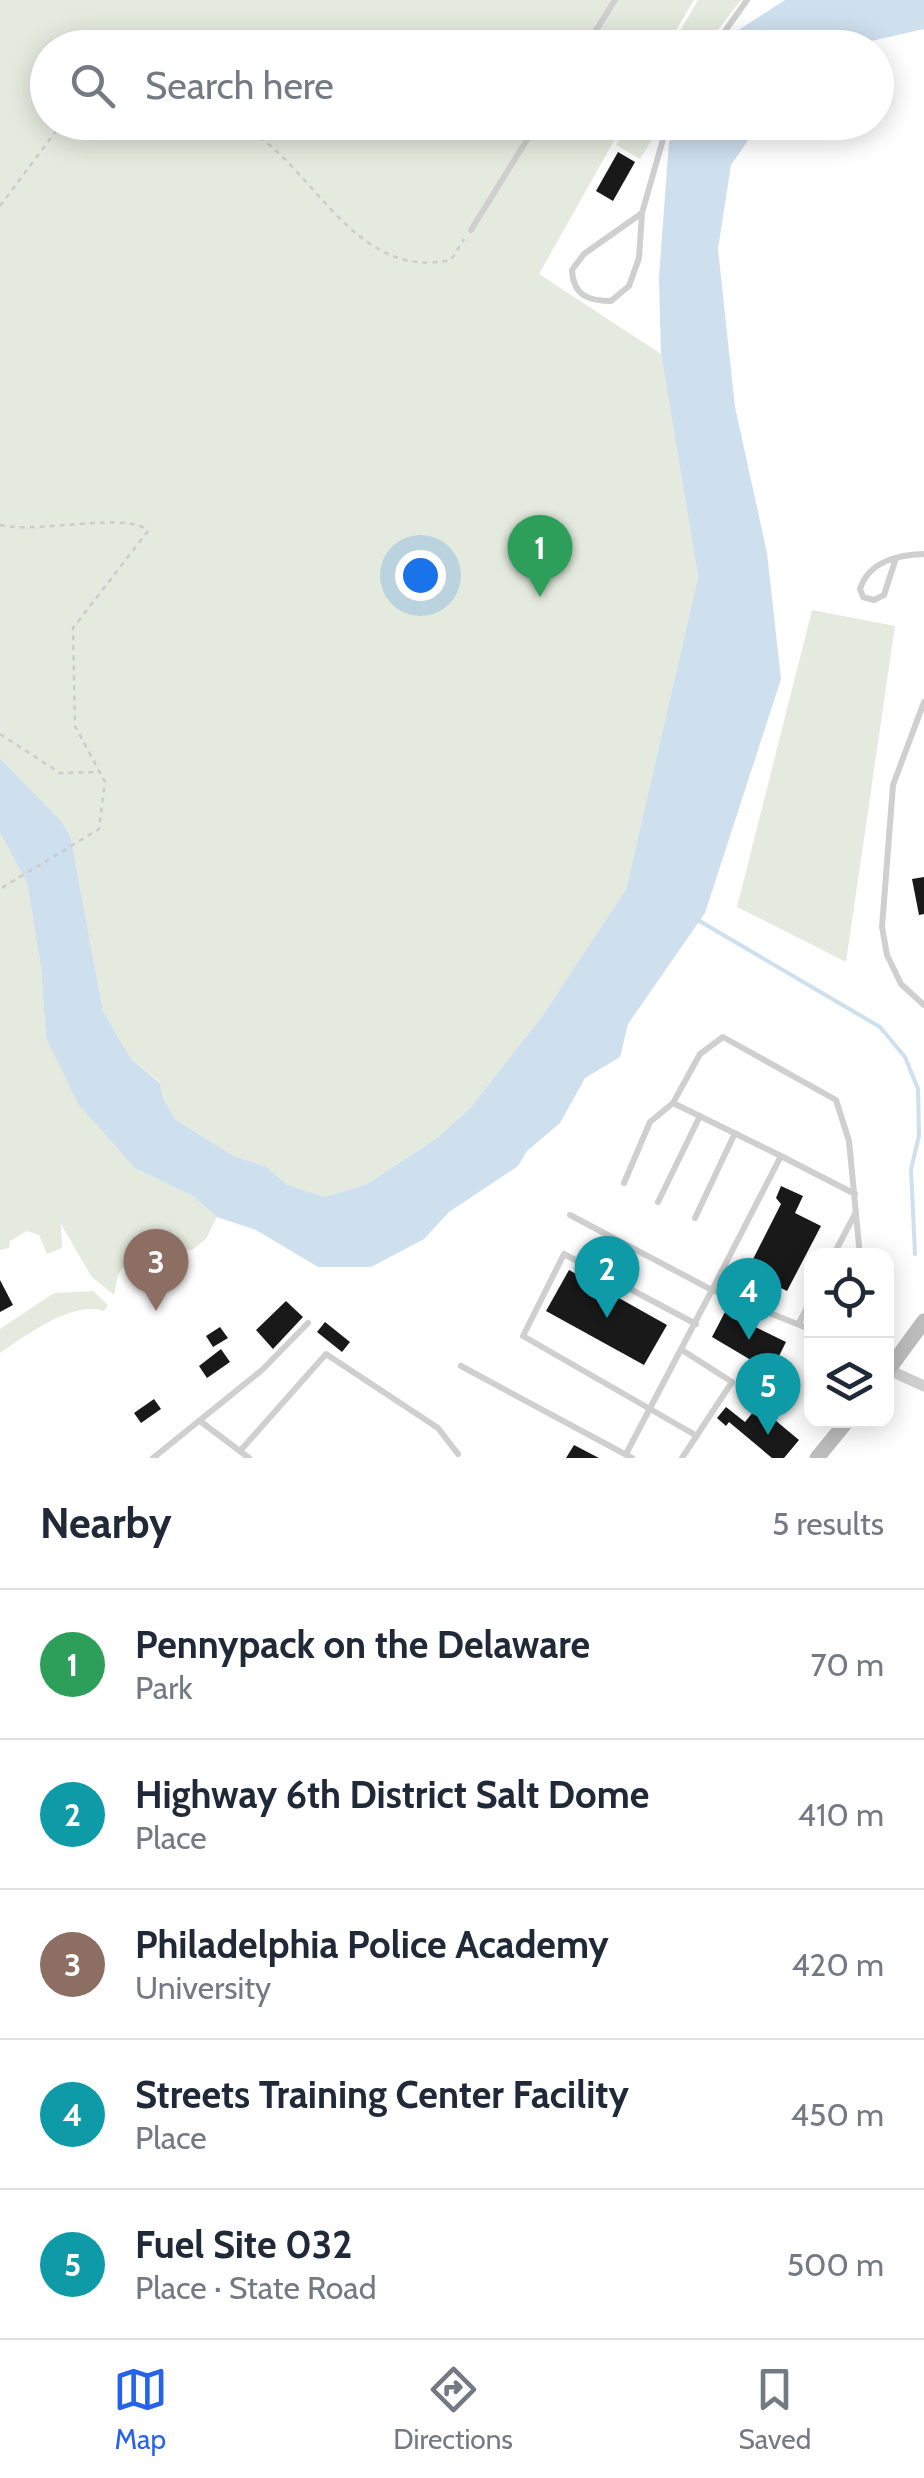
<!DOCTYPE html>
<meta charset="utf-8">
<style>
body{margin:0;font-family:Cabin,sans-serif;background:#f2f2f3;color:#1f2937}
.controls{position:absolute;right:30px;bottom:30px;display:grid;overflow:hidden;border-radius:20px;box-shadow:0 5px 25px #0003}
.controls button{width:90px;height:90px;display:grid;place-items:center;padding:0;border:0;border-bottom:2px solid #e0e1e3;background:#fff;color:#1f2937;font:50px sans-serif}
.you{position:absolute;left:420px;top:575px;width:35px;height:35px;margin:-25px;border:8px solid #fff;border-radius:50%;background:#1a73e8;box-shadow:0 0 0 15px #1a73e833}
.badge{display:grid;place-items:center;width:65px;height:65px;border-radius:50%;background:#2563eb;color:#fff;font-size:32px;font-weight:700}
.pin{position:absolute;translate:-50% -82px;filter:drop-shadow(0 2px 5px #0008)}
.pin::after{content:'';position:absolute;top:52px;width:35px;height:30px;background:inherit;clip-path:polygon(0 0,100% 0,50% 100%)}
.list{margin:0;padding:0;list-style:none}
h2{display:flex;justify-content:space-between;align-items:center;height:130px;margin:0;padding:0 40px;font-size:42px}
h2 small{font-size:32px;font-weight:400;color:#747a83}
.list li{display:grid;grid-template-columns:65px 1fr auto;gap:30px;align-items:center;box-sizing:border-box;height:150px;padding:0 40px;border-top:2px solid #e0e1e3}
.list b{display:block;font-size:38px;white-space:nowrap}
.list p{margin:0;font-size:32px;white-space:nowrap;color:#747a83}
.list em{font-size:32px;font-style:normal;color:#747a83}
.icon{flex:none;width:55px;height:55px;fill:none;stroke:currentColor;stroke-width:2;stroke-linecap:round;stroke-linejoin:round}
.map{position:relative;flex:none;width:924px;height:1458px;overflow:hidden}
.search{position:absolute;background:#fff;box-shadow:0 5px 25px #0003;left:30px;right:30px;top:30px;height:110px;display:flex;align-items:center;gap:25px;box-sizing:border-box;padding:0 35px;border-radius:55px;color:#747a83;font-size:38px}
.sheet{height:880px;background:#fff}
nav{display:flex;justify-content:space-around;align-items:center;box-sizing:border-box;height:140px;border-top:2px solid #e0e1e3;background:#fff;font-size:28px;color:#747a83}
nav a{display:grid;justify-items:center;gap:5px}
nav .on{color:#2563eb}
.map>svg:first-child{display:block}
.green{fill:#e4ebde}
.water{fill:#cedfee}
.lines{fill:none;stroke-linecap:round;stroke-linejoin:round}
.stream{stroke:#cedfee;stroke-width:4}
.building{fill:#191919}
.path{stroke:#ccc;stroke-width:2.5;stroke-dasharray:5 5;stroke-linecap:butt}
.lane{stroke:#cfcfcf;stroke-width:6}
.street{stroke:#cfcfcf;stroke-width:11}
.secondary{stroke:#bcbcbc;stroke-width:15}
</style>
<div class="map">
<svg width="924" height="1458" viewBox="0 0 924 1458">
<rect width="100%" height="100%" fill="#fff"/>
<g class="green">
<path d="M0,0H694L666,47L48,48V122L624,123L539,274L661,354L698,577L626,889L543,1015L471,1107L437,1138L367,1184L324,1197L286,1184L267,1167L234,1156L176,1120L163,1098L160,1082L131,1059L103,1011L71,838L62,822L0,758Z"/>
<path d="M698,0H741L705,47H671Z"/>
<path d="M629,122L662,123L640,159L616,145Z"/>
<path d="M812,610L895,626L846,962L737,907Z"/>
<path d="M0,833L27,883L41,968L46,1038L136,1169L193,1196L217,1217L206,1239L192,1250L136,1247L118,1275L114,1295L91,1276L61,1224L62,1248L47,1254L39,1235L27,1231L10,1241L9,1248L0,1250Z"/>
<path d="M93,1291L108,1305L104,1311C73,1300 26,1335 0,1353V1329L54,1293Z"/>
</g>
<g class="water">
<path d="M785,0H924V29L845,47H726L734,33Z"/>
<path d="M681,123H760L731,165L718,249L735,407L767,553L781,679L705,913L628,1024L620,1057L585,1078L560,1123L527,1151L518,1166L449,1212L424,1239L371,1267H318L256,1230L217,1217L193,1196L136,1169L79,1105L46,1038L41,968L27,883L0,833V758L62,822L71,838L103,1011L131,1059L160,1083L163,1098L176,1120L234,1156L267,1167L286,1184L324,1197L367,1184L437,1138L471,1107L543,1015L626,889L698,577L661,354L659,277L669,142Z"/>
</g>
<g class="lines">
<path class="stream" d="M696,919L880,1027L905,1057L918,1089L919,1136L911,1169L915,1254"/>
</g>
<g class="building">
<path d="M618,152L635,162L613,201L596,191Z"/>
<path d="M924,877V914L919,915L912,879Z"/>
<path d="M781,1186L803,1196L795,1213L821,1226L787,1291L747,1271L781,1204L776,1198Z"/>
<path d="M569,1270L667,1325L644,1365L546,1311Z"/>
<path d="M0,1280L13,1305L0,1312Z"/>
<path d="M286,1301L303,1317L273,1349L256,1330Z"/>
<path d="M725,1312L786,1342L771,1372L712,1337Z"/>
<path d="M325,1322L350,1342L342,1352L317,1332Z"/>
<path d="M220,1327L228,1338L213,1347L206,1336Z"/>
<path d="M221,1349L230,1362L207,1378L199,1366Z"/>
<path d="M154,1399L161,1409L141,1423L134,1413Z"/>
<path d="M758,1406L799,1440L784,1458H772L729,1422L726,1426L717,1418L726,1407L745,1422Z"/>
<path d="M574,1445L599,1458H566Z"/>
</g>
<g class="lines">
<g class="path">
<path d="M234,122C313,157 349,282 451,260L464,239"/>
<path d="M0,206L56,131L70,122"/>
<path d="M0,525C35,534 131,511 148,531L73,628L75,726L105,782L99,829L0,889"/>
<path d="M0,734L60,773L101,772"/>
</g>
<g class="lane">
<path d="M585,48L615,0"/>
<path d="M713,48L747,0"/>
<path d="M642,213L584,254L572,270C573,295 588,301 611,301L629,286L639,258L642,213L668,122"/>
<path d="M471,230L538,122"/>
<path d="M896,558L884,595L874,600L863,597L860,589C869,561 898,555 924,554"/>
<path d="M924,702L893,785L882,927L887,955L901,984L924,1005"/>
<path d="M673,1103L700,1054L723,1037L836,1100L849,1141L860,1256"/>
<path d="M781,1156L855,1194"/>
<path d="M624,1183L650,1122L673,1103L781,1156L712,1290L812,1330"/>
<path d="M658,1202L700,1116"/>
<path d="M570,1215L712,1290L626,1454"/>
<path d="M695,1218L735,1133"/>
<path d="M833,1256L856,1212"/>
<path d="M799,1323L812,1298"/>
<path d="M696,1324L564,1254L523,1336L697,1436"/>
<path d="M461,1366L632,1458"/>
<path d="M200,1421L249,1458"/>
<path d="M240,1451L326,1354L438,1428L458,1454"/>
<path d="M153,1458L262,1370L308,1323"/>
<path d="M682,1458L732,1382L682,1350"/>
</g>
<path class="street" d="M889,1370L924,1386"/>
<g class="secondary">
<path d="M886,1373L924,1321"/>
<path d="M817,1458L848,1420"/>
</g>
</g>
</svg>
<div class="controls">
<button><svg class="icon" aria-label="locate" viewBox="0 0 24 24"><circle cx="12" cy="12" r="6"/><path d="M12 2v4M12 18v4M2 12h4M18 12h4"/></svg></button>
<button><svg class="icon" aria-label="layers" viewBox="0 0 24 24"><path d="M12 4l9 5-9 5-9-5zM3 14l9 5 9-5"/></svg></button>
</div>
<div class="you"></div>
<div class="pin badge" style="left:540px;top:597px;background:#2e9e5b">1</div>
<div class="pin badge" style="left:607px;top:1318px;background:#0f9aa8">2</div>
<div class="pin badge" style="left:156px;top:1311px;background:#8d6e63">3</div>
<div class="pin badge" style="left:749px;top:1340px;background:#0f9aa8">4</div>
<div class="pin badge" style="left:768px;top:1435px;background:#0f9aa8">5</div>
<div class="search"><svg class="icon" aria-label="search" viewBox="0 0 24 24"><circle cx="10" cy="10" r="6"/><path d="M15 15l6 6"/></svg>Search here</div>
</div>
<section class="sheet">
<h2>Nearby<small>5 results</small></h2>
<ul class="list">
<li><span class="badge" style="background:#2e9e5b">1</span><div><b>Pennypack on the Delaware</b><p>Park</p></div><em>70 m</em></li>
<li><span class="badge" style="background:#0f9aa8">2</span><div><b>Highway 6th District Salt Dome</b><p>Place</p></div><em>410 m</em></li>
<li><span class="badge" style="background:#8d6e63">3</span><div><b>Philadelphia Police Academy</b><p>University</p></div><em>420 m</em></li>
<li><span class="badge" style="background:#0f9aa8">4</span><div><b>Streets Training Center Facility</b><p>Place</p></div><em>450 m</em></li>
<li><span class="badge" style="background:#0f9aa8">5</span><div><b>Fuel Site 032</b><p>Place · State Road</p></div><em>500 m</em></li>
</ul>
</section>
<nav>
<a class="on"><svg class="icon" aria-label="map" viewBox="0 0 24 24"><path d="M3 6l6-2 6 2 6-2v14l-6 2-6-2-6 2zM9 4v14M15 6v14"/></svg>Map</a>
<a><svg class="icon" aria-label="directions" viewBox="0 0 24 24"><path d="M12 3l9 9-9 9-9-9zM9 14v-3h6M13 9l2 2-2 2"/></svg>Directions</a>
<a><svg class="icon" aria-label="saved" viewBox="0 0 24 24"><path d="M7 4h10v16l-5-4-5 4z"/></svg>Saved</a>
</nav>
